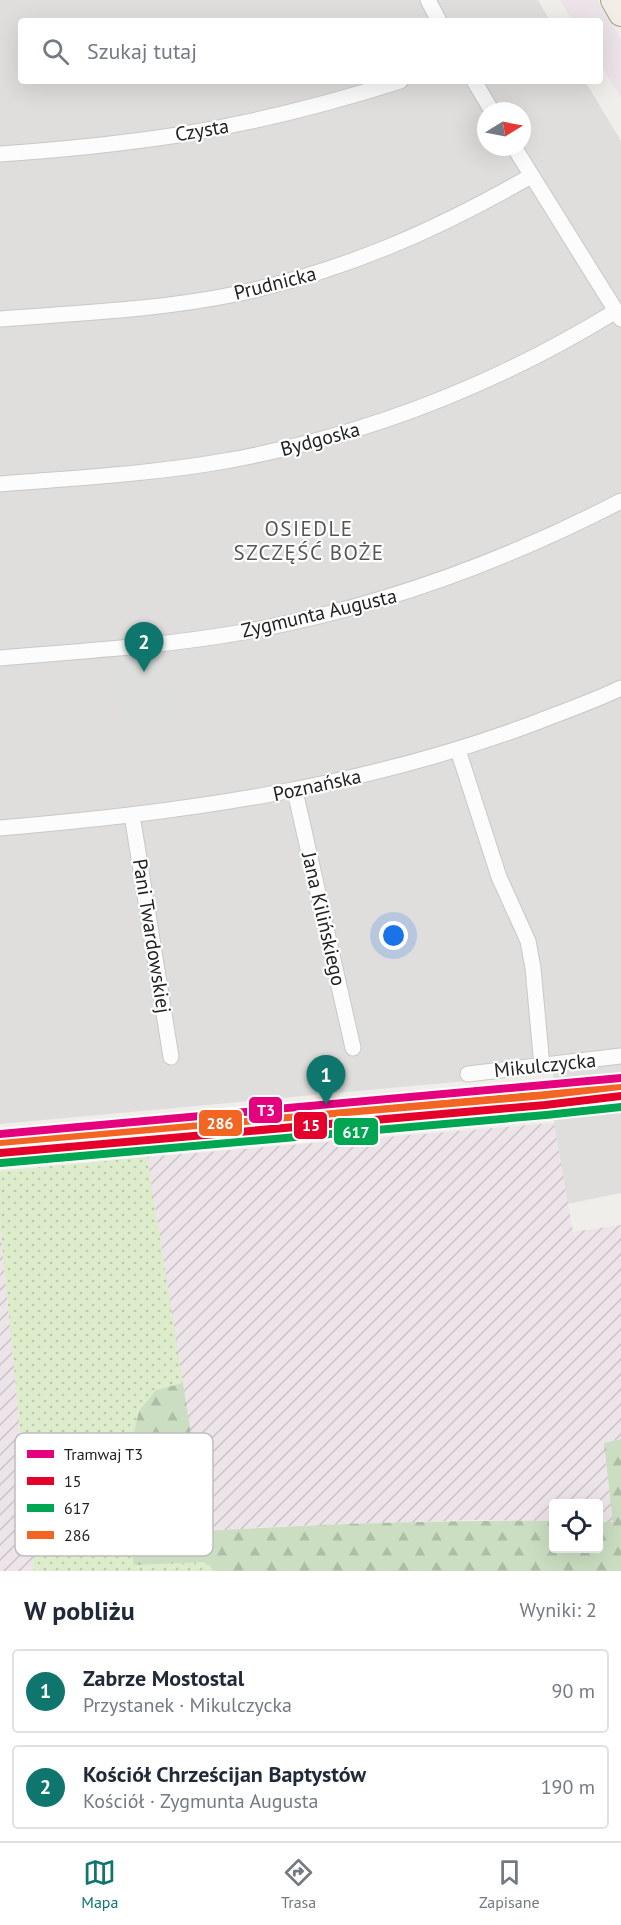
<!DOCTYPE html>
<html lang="pl">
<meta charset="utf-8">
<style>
body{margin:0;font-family:"PT Sans",sans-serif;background:#f2f2f3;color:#1f2937}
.controls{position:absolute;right:18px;bottom:18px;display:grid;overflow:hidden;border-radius:6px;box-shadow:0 6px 24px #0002}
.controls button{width:54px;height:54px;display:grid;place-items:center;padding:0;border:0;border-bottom:2px solid #e0e1e3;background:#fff;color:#1f2937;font:30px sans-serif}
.compass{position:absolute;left:477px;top:102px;width:54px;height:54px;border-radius:50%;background:#fff;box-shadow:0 6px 24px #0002;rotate:80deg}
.you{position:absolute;left:394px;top:936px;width:21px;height:21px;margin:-15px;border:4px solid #fff;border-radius:50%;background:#1a73e8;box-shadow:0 0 0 9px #1a73e833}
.badge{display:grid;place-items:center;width:39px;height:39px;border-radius:50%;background:#0f766e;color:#fff;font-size:20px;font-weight:700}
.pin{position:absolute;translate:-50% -50px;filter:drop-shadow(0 2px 3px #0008)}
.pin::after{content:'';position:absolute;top:32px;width:21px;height:18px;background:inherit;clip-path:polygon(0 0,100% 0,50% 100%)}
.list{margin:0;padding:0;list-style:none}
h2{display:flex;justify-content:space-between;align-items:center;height:78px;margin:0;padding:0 24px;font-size:26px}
h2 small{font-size:20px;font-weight:400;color:#747a83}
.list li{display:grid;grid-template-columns:39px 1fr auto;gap:18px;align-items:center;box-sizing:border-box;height:84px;margin:0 12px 12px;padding:0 12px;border:2px solid #e0e1e3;border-radius:6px}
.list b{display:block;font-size:22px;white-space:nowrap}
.list p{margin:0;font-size:20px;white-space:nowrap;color:#747a83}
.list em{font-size:20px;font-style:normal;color:#747a83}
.icon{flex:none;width:33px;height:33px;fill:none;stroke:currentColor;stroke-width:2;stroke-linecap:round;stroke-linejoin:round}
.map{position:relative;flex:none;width:621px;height:1571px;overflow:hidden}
.search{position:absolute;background:#fff;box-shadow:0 6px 24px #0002;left:18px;right:18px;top:18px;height:66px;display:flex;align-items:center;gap:15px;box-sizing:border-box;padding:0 21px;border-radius:6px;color:#747a83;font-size:22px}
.sheet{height:270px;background:#fff}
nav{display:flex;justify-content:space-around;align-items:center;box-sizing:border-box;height:84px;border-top:2px solid #e0e1e3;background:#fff;font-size:16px;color:#747a83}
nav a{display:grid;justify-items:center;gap:3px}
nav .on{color:#0f766e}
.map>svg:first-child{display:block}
.residential{fill:#dfdedc;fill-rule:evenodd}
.industrial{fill:url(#industrial-furrows)}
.religious{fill:#dededc}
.railway{fill:#ede4e9}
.grass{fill:url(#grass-dots)}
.forest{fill:url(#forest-firs)}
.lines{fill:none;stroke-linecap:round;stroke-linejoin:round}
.street-casing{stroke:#c9c8c7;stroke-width:17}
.secondary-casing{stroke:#999a82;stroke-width:25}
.primary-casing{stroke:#a79c86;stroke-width:26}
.street{stroke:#fdfcfc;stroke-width:15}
.secondary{stroke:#f4f4ed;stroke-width:22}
.primary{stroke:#f3ede7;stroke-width:24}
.bus-1-casing{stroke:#fff;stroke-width:12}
.bus-2-casing{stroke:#fff;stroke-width:12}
.bus-3-casing{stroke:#fff;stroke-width:12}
.bus-1{stroke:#e4002b;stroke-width:8}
.bus-2{stroke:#00a651;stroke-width:8}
.bus-3{stroke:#f26522;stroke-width:8}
.tram-1-casing{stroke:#fff;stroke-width:12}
.tram-1{stroke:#e5007d;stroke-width:8}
.labels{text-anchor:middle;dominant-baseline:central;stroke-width:4.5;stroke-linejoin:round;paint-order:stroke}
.street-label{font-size:20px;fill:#222;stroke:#fff}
.neighbourhood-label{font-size:21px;letter-spacing:1.5px;fill:#555;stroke:#fff}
.key{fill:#fff;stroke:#bdbdbd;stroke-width:1.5}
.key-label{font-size:16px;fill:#222}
.line-badge{stroke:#fff;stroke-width:2}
.badge-label{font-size:16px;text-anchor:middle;font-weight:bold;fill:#fff}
</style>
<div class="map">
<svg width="621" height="1571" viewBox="0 0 621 1571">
<defs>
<pattern id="industrial-furrows" width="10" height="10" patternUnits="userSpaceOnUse" patternTransform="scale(1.5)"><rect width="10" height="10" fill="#ede4e9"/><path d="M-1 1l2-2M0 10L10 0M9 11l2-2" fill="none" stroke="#cbc3c8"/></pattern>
<pattern id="grass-dots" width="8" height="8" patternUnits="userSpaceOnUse" patternTransform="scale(1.5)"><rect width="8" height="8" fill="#ddeccb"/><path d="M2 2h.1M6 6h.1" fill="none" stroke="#bdcaae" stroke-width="1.8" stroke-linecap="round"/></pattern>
<pattern id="forest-firs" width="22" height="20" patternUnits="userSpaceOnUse" patternTransform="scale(1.5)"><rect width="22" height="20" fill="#cbdec1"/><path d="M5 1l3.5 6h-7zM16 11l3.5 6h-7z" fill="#aebea6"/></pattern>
</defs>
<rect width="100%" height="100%" fill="#f0eeeb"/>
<path class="residential" d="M0,0H538L550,21H21V81H585L621,141V1193L567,1204L554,1123L553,1073L0,1124ZM486,111H522V147H486Z"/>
<g class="industrial">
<path d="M554,1123L573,1232L621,1225V1439L604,1443L614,1522H599L598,1504H554L553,1521L471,1520L264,1527L206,1532L147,1157Z"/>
<path d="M0,1225L34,1571H0Z"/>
</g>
<path class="religious" d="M160,652L167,723L125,727L118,656Z"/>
<path class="railway" d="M560,0H597L621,39V98L600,64V21H573Z"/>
<path class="grass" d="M147,1157L183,1383L156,1390L139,1411L122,1482L135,1565L206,1562L214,1571H34L0,1225V1171Z"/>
<path class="forest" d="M183,1383L206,1531C322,1524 438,1520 553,1521L554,1548H598L599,1522H613L604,1443L621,1439V1571H214L206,1562L134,1565L122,1482L139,1411L156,1390Z"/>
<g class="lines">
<defs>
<g id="street">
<path d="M428,0L439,21"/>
<path d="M474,81L492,111"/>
<path d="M514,147L621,319"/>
<path d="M0,154C59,150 119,144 178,135C253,123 328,104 400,81"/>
<path d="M0,319C78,313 159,310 236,294C344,271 435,231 531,176"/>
<path d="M0,484C75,478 151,474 225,461C366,436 494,386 616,311"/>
<path d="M0,658C83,651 167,646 249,631C380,607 503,562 621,501"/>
<path d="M458,750L499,877L528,941L533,968L542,1066"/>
<path d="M295,791L353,1048"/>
<path d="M132,815L171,1057"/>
<path d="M0,828C183,813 365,787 537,722C565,711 594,701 621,688"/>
<path d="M468,1074L621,1056"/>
</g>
<path id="secondary" d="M0,1153L545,1105L621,1096"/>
<path id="primary" d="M613,0L621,14"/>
</defs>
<use href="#street" class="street-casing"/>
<use href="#secondary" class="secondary-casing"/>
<use href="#primary" class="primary-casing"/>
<use href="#street" class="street"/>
<use href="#secondary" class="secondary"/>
<use href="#primary" class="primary"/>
<defs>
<path id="bus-1" d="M0,1153L545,1105L621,1096"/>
<path id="bus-2" d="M1,1163L546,1115L621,1107"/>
<path id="bus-3" d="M0,1142L544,1095L620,1086"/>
</defs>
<use href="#bus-1" class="bus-1-casing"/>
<use href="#bus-2" class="bus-2-casing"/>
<use href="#bus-3" class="bus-3-casing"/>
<use href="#bus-1" class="bus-1"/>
<use href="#bus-2" class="bus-2"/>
<use href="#bus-3" class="bus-3"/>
<defs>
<path id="tram-1" d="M0,1134L621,1078"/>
</defs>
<use href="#tram-1" class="tram-1-casing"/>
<use href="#tram-1" class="tram-1"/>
</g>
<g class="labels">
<g class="street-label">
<text transform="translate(202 130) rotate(-10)">Czysta</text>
<text transform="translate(275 283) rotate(-14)">Prudnicka</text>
<text transform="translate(320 439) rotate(-15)">Bydgoska</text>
<text transform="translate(319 613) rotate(-13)">Zygmunta Augusta</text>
<text transform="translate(317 785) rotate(-12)">Poznańska</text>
<text transform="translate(324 919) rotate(77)">Jana Kilińskiego</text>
<text transform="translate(152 936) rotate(81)">Pani Twardowskiej</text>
<text transform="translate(545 1065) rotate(-6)">Mikulczycka</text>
</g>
<g class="neighbourhood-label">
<text x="309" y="528">OSIEDLE<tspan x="309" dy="24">SZCZĘŚĆ BOŻE</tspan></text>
</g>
</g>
<rect x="15" y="1433" width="198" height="123" rx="9" class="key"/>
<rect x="27" y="1450" width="27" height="8" fill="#e5007d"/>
<rect x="27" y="1477" width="27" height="8" fill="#e4002b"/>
<rect x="27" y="1504" width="27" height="8" fill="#00a651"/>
<rect x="27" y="1531" width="27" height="8" fill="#f26522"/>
<g class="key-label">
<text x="64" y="1460">Tramwaj T3</text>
<text x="64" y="1487">15</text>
<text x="64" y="1514">617</text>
<text x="64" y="1541">286</text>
</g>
<g class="line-badge">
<rect x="248" y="1096" width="35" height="28" rx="6" fill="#e5007d"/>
<rect x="198" y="1109" width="45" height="28" rx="6" fill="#f26522"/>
<rect x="293" y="1111" width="35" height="29" rx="6" fill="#e4002b"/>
<rect x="333" y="1117" width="46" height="29" rx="6" fill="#00a651"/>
</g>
<g class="badge-label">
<text x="266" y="1116">T3</text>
<text x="220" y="1129">286</text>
<text x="311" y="1131">15</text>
<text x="356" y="1138">617</text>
</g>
</svg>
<div class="controls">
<button><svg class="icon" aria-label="locate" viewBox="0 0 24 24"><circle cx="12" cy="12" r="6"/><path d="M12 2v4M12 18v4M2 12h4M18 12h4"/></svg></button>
</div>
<svg class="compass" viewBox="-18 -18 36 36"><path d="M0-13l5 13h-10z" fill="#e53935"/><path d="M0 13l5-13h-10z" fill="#747a83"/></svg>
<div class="you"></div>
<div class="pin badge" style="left:326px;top:1105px">1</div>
<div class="pin badge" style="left:144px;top:672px">2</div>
<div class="search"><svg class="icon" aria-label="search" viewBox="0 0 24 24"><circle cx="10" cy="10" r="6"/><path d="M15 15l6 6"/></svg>Szukaj tutaj</div>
</div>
<section class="sheet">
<h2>W pobliżu<small>Wyniki: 2</small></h2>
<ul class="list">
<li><span class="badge">1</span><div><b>Zabrze Mostostal</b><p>Przystanek · Mikulczycka</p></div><em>90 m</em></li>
<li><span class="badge">2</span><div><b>Kościół Chrześcijan Baptystów</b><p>Kościół · Zygmunta Augusta</p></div><em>190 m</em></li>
</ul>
</section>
<nav>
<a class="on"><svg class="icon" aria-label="map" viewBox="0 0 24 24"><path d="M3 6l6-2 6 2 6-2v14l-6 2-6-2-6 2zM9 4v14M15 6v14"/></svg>Mapa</a>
<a><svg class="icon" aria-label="directions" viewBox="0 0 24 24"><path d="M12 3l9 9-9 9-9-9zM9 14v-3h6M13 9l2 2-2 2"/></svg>Trasa</a>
<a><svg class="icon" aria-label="saved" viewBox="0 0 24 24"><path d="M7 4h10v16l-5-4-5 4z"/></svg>Zapisane</a>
</nav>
